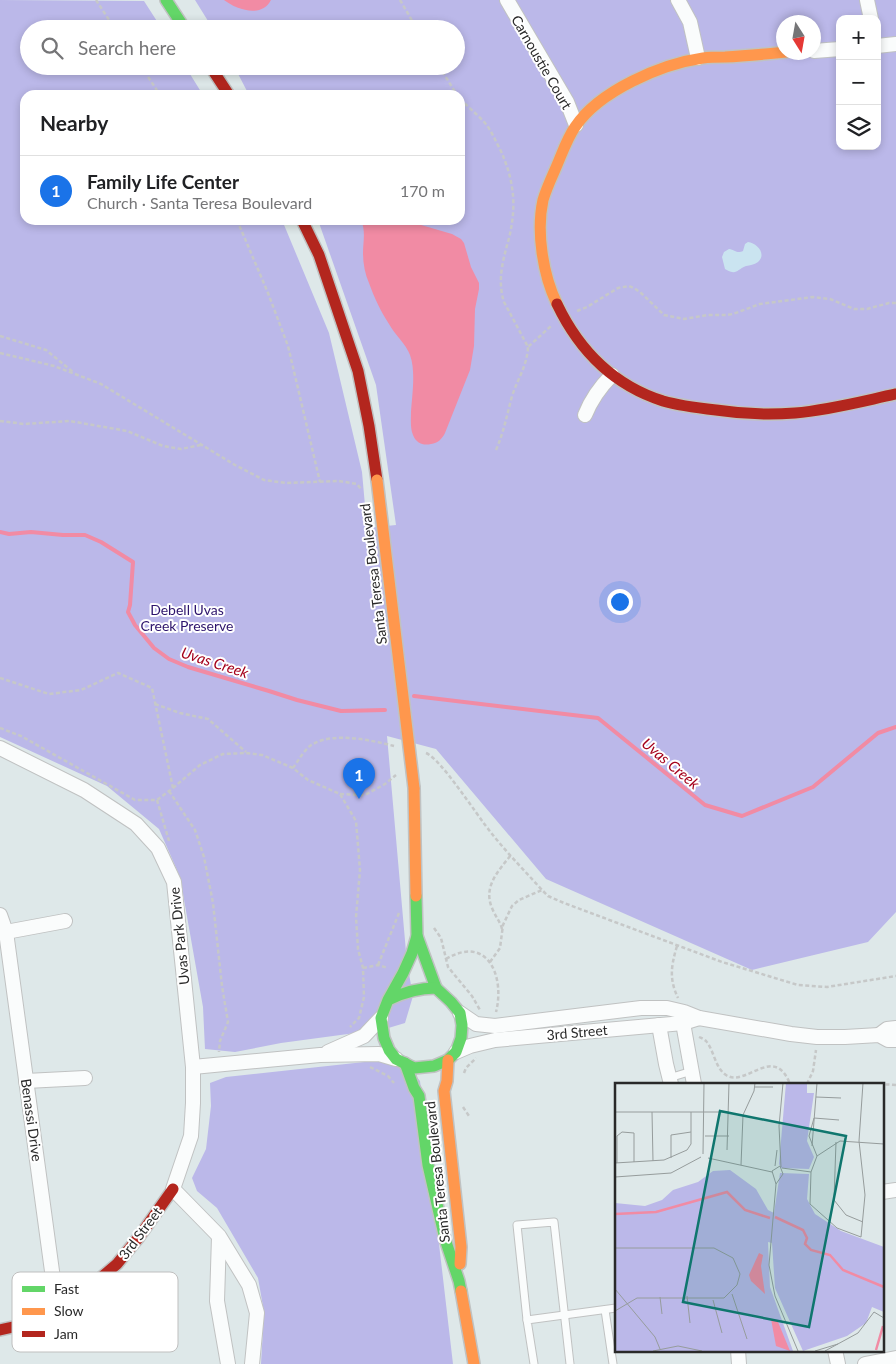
<!DOCTYPE html>
<meta charset="utf-8">
<style>
body{margin:0;font-family:Lato,sans-serif;background:#f6f6f6;color:#202124}
.controls{position:absolute;right:15px;top:15px;display:grid;overflow:hidden;border-radius:10px;box-shadow:0 2px 8px #0003}
.controls button{width:45px;height:45px;display:grid;place-items:center;padding:0;border:0;border-bottom:1px solid #e0e0e0;background:#fff;color:#202124;font:25px sans-serif}
.compass{position:absolute;left:776px;top:15px;width:45px;height:45px;border-radius:50%;background:#fff;box-shadow:0 2px 8px #0003;rotate:169deg}
.you{position:absolute;left:619px;top:601px;width:18px;height:18px;margin:-12px;border:4px solid #fff;border-radius:50%;background:#1a73e8;box-shadow:0 0 0 8px #1a73e833}
.badge{display:grid;place-items:center;width:32px;height:32px;border-radius:50%;background:#1a73e8;color:#fff;font-size:16px;font-weight:700}
.pin{position:absolute;translate:-50% -41px;filter:drop-shadow(0 1px 2px #0008)}
.pin::after{content:'';position:absolute;top:26px;width:18px;height:15px;background:inherit;clip-path:polygon(0 0,100% 0,50% 100%)}
.list{margin:0;padding:0;list-style:none}
h2{display:flex;justify-content:space-between;align-items:center;height:65px;margin:0;padding:0 20px;font-size:21px}
h2 small{font-size:16px;font-weight:400;color:#757577}
.list li{display:grid;grid-template-columns:32px 1fr auto;gap:15px;align-items:center;box-sizing:border-box;height:70px;padding:0 20px;border-top:1px solid #e0e0e0}
.list b{display:block;font-size:19px;white-space:nowrap}
.list p{margin:0;font-size:16px;white-space:nowrap;color:#757577}
.list em{font-size:16px;font-style:normal;color:#757577}
.icon{flex:none;width:28px;height:28px;fill:none;stroke:currentColor;stroke-width:2;stroke-linecap:round;stroke-linejoin:round}
.map{position:relative;flex:none;width:896px;height:1364px;overflow:hidden}
.search{position:absolute;background:#fff;box-shadow:0 2px 8px #0003;left:20px;top:20px;width:445px;height:55px;display:flex;align-items:center;gap:12px;box-sizing:border-box;padding:0 18px;border-radius:28px;color:#757577;font-size:19px}
.panel{position:absolute;background:#fff;box-shadow:0 2px 8px #0003;left:20px;top:90px;width:445px;height:135px;border-radius:15px}
.map>svg:first-child{display:block}
.green{fill:#bbb8e9;fill-rule:evenodd}
.sand{fill:#cae4f0}
.water{fill:#f18ba4}
.lines{fill:none;stroke-linecap:round;stroke-linejoin:round}
.stream{stroke:#f18ba4;stroke-width:4}
.lane-casing{stroke:#c0c2c2;stroke-width:9}
.street-casing{stroke:#c0c2c2;stroke-width:16}
.fast-casing{stroke:#c0c2c2;stroke-width:14}
.slow-casing{stroke:#c0c2c2;stroke-width:14}
.jam-casing{stroke:#c0c2c2;stroke-width:14}
.path{stroke:#c6c8c8;stroke-width:2.5;stroke-dasharray:4 2.5;stroke-linecap:butt}
.lane{stroke:#fafcfc;stroke-width:7}
.street{stroke:#fafcfc;stroke-width:14}
.fast{stroke:#63d668;stroke-width:11}
.slow{stroke:#ff974d;stroke-width:11}
.jam{stroke:#b3261e;stroke-width:11}
.slow-bridge-casing{stroke:#c0c2c2;stroke-width:14;stroke-linecap:butt}
.slow-bridge{stroke:#ff974d;stroke-width:11}
.labels{text-anchor:middle;dominant-baseline:central;stroke-width:4;stroke-linejoin:round;paint-order:stroke}
.street-label{font-size:14px;fill:#292929;stroke:#fff}
.park-label{font-size:14px;fill:#2d146c;stroke:#fff}
.water-label{font-size:15px;font-style:italic;fill:#a5021c;stroke:#fff}
.inset-river{fill:none;stroke:#f18ba4;stroke-width:2.5}
.inset-road{fill:none;stroke:#969c9c;stroke-width:1}
.view{fill:#0f766e;fill-opacity:0.15;stroke:#0f766e;stroke-width:2.5}
.inset-edge{fill:none;stroke:#292929;stroke-width:2.5}
.key{fill:#fff;stroke:#bfbfbf;stroke-width:1}
.key-label{font-size:14px;fill:#292929}
</style>
<div class="map">
<svg width="896" height="1364" viewBox="0 0 896 1364">
<rect width="100%" height="100%" fill="#dee8e9"/>
<g class="green">
<path d="M0,0L144,1L162,29H29V66H185L203,95H25V220H282L329,333L362,472L367,528L396,525L376,385L318,220H460V95H249L234,66H456V29H213L195,0H896V912L868,942L752,970L546,879L436,749L387,736L407,963L413,996L405,1023L385,1029L281,1043L235,1052L205,1049L203,1007L180,877L159,829L107,786L0,737ZM840,19H877V146H840ZM784,22H814V52H784Z"/>
<path d="M401,1058L420,1081L453,1364H261L264,1312L258,1278L217,1208L197,1191L192,1178L206,1149L211,1106L210,1083L226,1077Z"/>
</g>
<path class="sand" d="M748,242C757,243 767,254 758,262C754,265 750,265 746,266C736,270 737,276 725,269L722,257L724,252L729,249C735,250 737,254 743,251L745,244Z"/>
<g class="water">
<path d="M224,0H271C262,18 237,10 224,0Z"/>
<path d="M361,220H404L452,234L461,239L464,243L471,267L479,283V289L475,309L474,346L470,370L445,433C442,439 438,443 431,444C423,446 416,443 413,435C410,428 411,419 411,412C412,396 416,371 410,355C406,344 395,335 389,324C381,312 374,297 369,283C365,274 363,263 363,253C363,242 366,231 361,220Z"/>
</g>
<g class="lines">
<g class="stream">
<path d="M0,532L9,534L31,532L63,535H85L101,542L133,562L130,605L128,612L135,625L154,648L169,659L188,667L269,691L297,700L341,711L385,710"/>
<path d="M414,696L598,718L705,805L742,816L813,787L878,733L896,727"/>
</g>
<defs>
<g id="lane">
<path d="M669,1078L692,1071"/>
<path d="M605,1310L613,1364"/>
<path d="M527,1320L517,1225L554,1222L570,1364"/>
<path d="M534,1364L527,1320L616,1308"/>
</g>
<g id="street">
<path d="M507,0L567,102L576,125"/>
<path d="M678,0L690,22L698,58"/>
<path d="M867,0L871,19"/>
<path d="M877,46L896,44"/>
<path d="M814,51L840,49"/>
<path d="M585,415C591,400 600,387 612,375"/>
<path d="M0,748L84,790L136,824L158,848L174,882L193,1067V1103L191,1136L173,1189L219,1236L249,1285L257,1313L252,1364"/>
<path d="M0,915L6,932L57,1308"/>
<path d="M6,932L65,921"/>
<path d="M460,1013L476,1024L495,1026L641,1008H667L684,1012L699,1018L791,1034L817,1037H845L879,1035L888,1040H896"/>
<path d="M683,1023L694,1084"/>
<path d="M659,1025L666,1064L671,1084"/>
<path d="M879,1035L887,1029L896,1028"/>
<path d="M328,1052L364,1036L381,1018"/>
<path d="M456,1052L470,1046L495,1040L683,1023L699,1018"/>
<path d="M193,1067L320,1055L379,1054L396,1059"/>
<path d="M26,1081L85,1078"/>
<path d="M882,1192L896,1190"/>
<path d="M219,1237L217,1301L228,1364"/>
<path d="M738,1350L739,1364"/>
<path d="M835,1350L838,1364"/>
<path d="M865,1364L896,1358"/>
</g>
<g id="fast">
<path d="M166,0L185,29"/>
<path d="M417,936L436,988"/>
<path d="M388,1000C404,992 418,988 436,988L451,1002L460,1013L462,1025L461,1038L456,1052L448,1060L434,1066L414,1068L396,1059L389,1050L384,1038L381,1018L388,1000L403,973L412,953L417,936L416,896"/>
<path d="M405,1063L414,1088L419,1096L428,1165L445,1239L459,1281L461,1291"/>
</g>
<g id="slow">
<path d="M557,304C543,275 536,232 543,200C546,190 550,181 554,172C561,157 566,140 575,127C599,91 661,64 703,58C710,57 718,57 725,57C746,56 766,54 786,52"/>
<path d="M414,788L416,896"/>
<path d="M448,1060L447,1081L444,1091L461,1247L460,1264"/>
<path d="M461,1291L474,1364"/>
</g>
<g id="jam">
<path d="M210,66L229,95"/>
<path d="M302,220L319,255L358,371L369,426L377,480"/>
<path d="M557,304C579,350 613,385 663,401C680,406 698,408 716,410C742,414 769,415 795,413C829,410 863,401 896,394"/>
<path d="M0,1330L31,1323L90,1287L117,1264L139,1237L173,1189"/>
</g>
</defs>
<use href="#lane" class="lane-casing"/>
<use href="#street" class="street-casing"/>
<use href="#fast" class="fast-casing"/>
<use href="#slow" class="slow-casing"/>
<use href="#jam" class="jam-casing"/>
<g class="path">
<path d="M96,0L115,29"/>
<path d="M400,0L417,29"/>
<path d="M141,66L160,95"/>
<path d="M439,66L457,95"/>
<path d="M460,99C468,107 477,114 485,123C491,130 495,140 500,149C514,180 517,205 509,238C503,260 497,280 504,302L528,347L551,326"/>
<path d="M237,220L268,293L288,346L320,482"/>
<path d="M577,311L587,307L618,288L629,286L634,288L641,293L664,315L684,319L708,315H726L733,314L760,304L813,297L830,299L854,309H867L889,303H896"/>
<path d="M0,336L46,350L73,372"/>
<path d="M0,353L54,366L101,384L235,465L264,480L286,483L339,481L357,484L361,489"/>
<path d="M0,421L24,424L70,421L127,431L163,446L181,449L201,445"/>
<path d="M496,450C504,431 507,415 512,396C518,378 527,366 528,347"/>
<path d="M0,678L49,694L81,690L118,673L152,688L173,788"/>
<path d="M155,704L180,713L208,719L246,752"/>
<path d="M0,728L21,736L135,800H157L173,788L200,765L223,754L246,753L262,755L293,768L308,780L340,794L356,821L360,870L356,917L358,949L363,968L364,997L359,1018L350,1027"/>
<path d="M426,753C441,759 476,814 489,830C505,851 524,870 542,890"/>
<path d="M293,768C298,761 306,747 313,744C334,732 371,740 394,746"/>
<path d="M169,791L195,830L204,857L213,903L222,986L228,1022L220,1041L219,1052"/>
<path d="M340,794L365,795L385,784L396,775"/>
<path d="M157,800L169,841"/>
<path d="M434,928L441,938L448,967L472,996L480,1010"/>
<path d="M502,929C500,921 495,916 492,908C483,887 498,871 511,855"/>
<path d="M677,946C671,966 669,979 678,998"/>
<path d="M446,959C488,934 505,977 496,1012"/>
<path d="M490,962L500,948L503,925L512,906L519,900L542,890L548,896L564,903L722,962L798,985L827,987L896,976"/>
<path d="M378,965L399,913"/>
<path d="M363,968L378,965L388,968"/>
<path d="M699,1037C701,1038 704,1039 706,1041C714,1050 715,1068 726,1075C746,1088 774,1043 790,1084"/>
<path d="M370,1067L388,1076L394,1083"/>
<path d="M464,1073L466,1068L476,1058"/>
<path d="M807,1084L813,1071L816,1050"/>
<path d="M879,1084L896,1085"/>
<path d="M463,1107L469,1116"/>
</g>
<use href="#lane" class="lane"/>
<use href="#street" class="street"/>
<use href="#fast" class="fast"/>
<use href="#slow" class="slow"/>
<use href="#jam" class="jam"/>
<defs>
<path id="slow-bridge" d="M377,480L414,788"/>
</defs>
<use href="#slow-bridge" class="slow-bridge-casing"/>
<use href="#slow-bridge" class="slow-bridge"/>
</g>
<g class="labels">
<g class="street-label">
<text transform="translate(542 62) rotate(60)">Carnoustie Court</text>
<text transform="translate(373 574) rotate(-97)">Santa Teresa Boulevard</text>
<text transform="translate(179 936) rotate(-96)">Uvas Park Drive</text>
<text transform="translate(577 1032) rotate(-5)">3rd Street</text>
<text transform="translate(32 1120) rotate(82)">Benassi Drive</text>
<text transform="translate(437 1172) rotate(-96)">Santa Teresa Boulevard</text>
<text transform="translate(140 1233) rotate(-53)">3rd Street</text>
</g>
<g class="park-label">
<text x="187" y="609">Debell Uvas<tspan x="187" dy="16">Creek Preserve</tspan></text>
</g>
<g class="water-label">
<text transform="translate(215 662) rotate(18)">Uvas Creek</text>
<text transform="translate(671 763) rotate(40)">Uvas Creek</text>
</g>
</g>
<g transform="translate(615 1083)">
<rect width="269" height="269" fill="#dee8e9"/>
<path d="M171,0H192V10H199L192,58L199,74L194,86L166,85L164,81ZM115,87L141,106L153,127L159,130L165,90L194,91L192,116L200,131L226,148L269,164V229L257,224L251,240L232,253L188,268L160,205L157,160L153,159L155,204L178,268H0V120L30,123L47,117L58,107L83,99L98,88Z" fill="#bbb8e9"/>
<path d="M144,170L148,172L146,183L150,211L136,198L134,192ZM156,236L163,239L175,268L161,263Z" fill="#f18ba4"/>
<path class="inset-river" d="M0,131L41,129L112,109L130,127L155,135M160,134L188,147L192,155L190,161L196,167L215,172L228,187L269,204M261,267L268,243"/>
<path class="inset-road" d="M140,4H158M201,14L226,15M0,29H114M37,29L38,78M199,35L194,53L202,73L196,89L195,121L222,145L246,154L250,112L244,58L248,0M199,35L224,37M90,53H114M221,59L219,117L231,132L248,139M197,63L202,0M112,67L114,0M88,71L89,0M202,73L225,58L269,61M56,75V52L76,49M93,75L157,89M0,80L49,77L72,67L76,61V29M2,80V53L7,49L19,50V79M126,82L128,32L139,8L140,0M160,83L162,67M166,84L164,43L168,0M167,85L196,89M0,94L56,90L86,74M161,101L168,91L165,83L157,88L161,101L154,182L160,213L183,268M0,165H99L118,175L125,191L122,202L109,215H22L0,228M0,206L40,254L45,266M117,211L132,256M72,213L75,240M45,214L47,231M98,217L107,250M38,268L63,263L87,268M200,268L223,261M210,268L243,250L259,229L269,235"/>
<path class="view" d="M105,28L231,53L194,244L68,219Z"/>
<rect width="269" height="269" class="inset-edge"/>
</g>
<rect x="12" y="1272" width="166" height="80" rx="8" class="key"/>
<rect x="22" y="1286" width="23" height="6" fill="#63d668"/>
<rect x="22" y="1308" width="23" height="7" fill="#ff974d"/>
<rect x="22" y="1331" width="23" height="6" fill="#b3261e"/>
<g class="key-label">
<text x="54" y="1294">Fast</text>
<text x="54" y="1316">Slow</text>
<text x="54" y="1339">Jam</text>
</g>
</svg>
<div class="controls">
<button>+</button>
<button>−</button>
<button><svg class="icon" aria-label="layers" viewBox="0 0 24 24"><path d="M12 4l9 5-9 5-9-5zM3 14l9 5 9-5"/></svg></button>
</div>
<svg class="compass" viewBox="-18 -18 36 36"><path d="M0-13l5 13h-10z" fill="#e53935"/><path d="M0 13l5-13h-10z" fill="#757577"/></svg>
<div class="you"></div>
<div class="pin badge" style="left:359px;top:799px">1</div>
<div class="search"><svg class="icon" aria-label="search" viewBox="0 0 24 24"><circle cx="10" cy="10" r="6"/><path d="M15 15l6 6"/></svg>Search here</div>
<section class="panel">
<h2>Nearby<small></small></h2>
<ul class="list">
<li><span class="badge">1</span><div><b>Family Life Center</b><p>Church · Santa Teresa Boulevard</p></div><em>170 m</em></li>
</ul>
</section>
</div>
